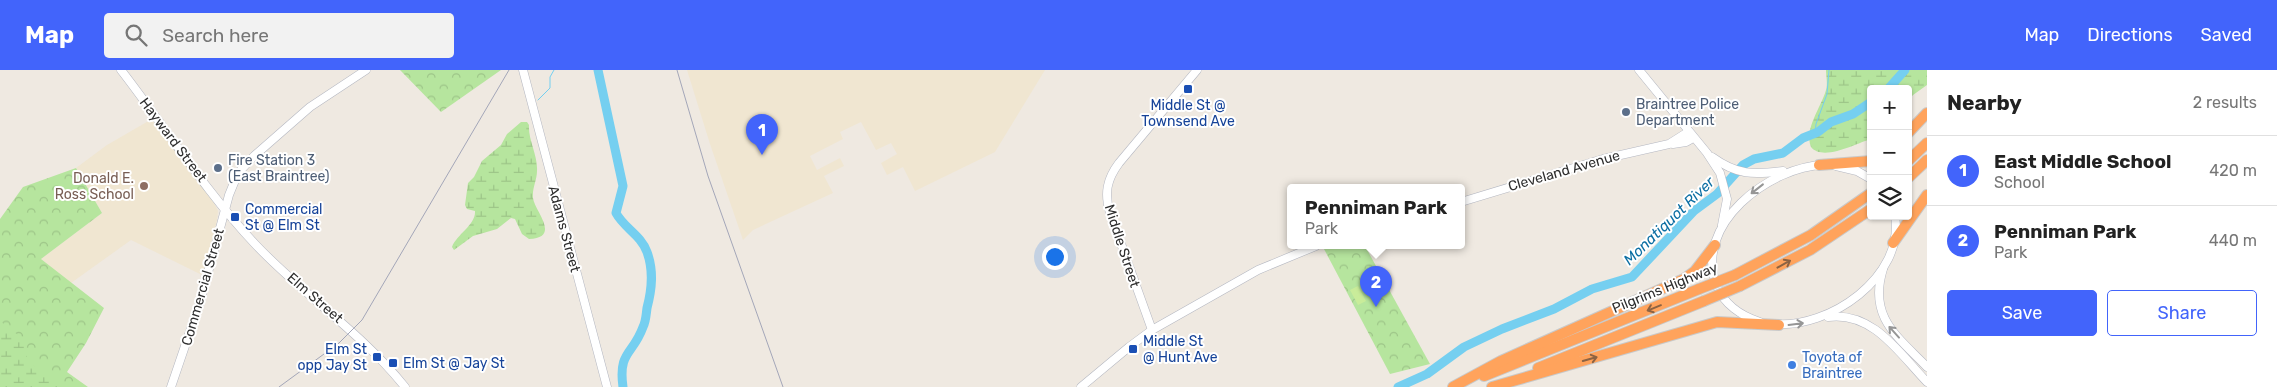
<!DOCTYPE html>
<meta charset="utf-8">
<style>
body{margin:0;font-family:Rubik,sans-serif;background:#f2f2f2;color:#222}
.controls{position:absolute;right:15px;top:15px;display:grid;overflow:hidden;border-radius:5px;box-shadow:0 1px 4px #0004}
.controls button{width:45px;height:45px;display:grid;place-items:center;padding:0;border:0;border-bottom:1px solid #e0e0e0;background:#fff;color:#222;font:25px sans-serif}
.you{position:absolute;left:1054px;top:186px;width:18px;height:18px;margin:-12px;border:4px solid #fff;border-radius:50%;background:#1a73e8;box-shadow:0 0 0 8px #1a73e833}
.badge{display:grid;place-items:center;width:32px;height:32px;border-radius:50%;background:#4264fb;color:#fff;font-size:16px;font-weight:700}
.pin{position:absolute;translate:-50% -41px;filter:drop-shadow(0 1px 2px #0008)}
.pin::after{content:'';position:absolute;top:26px;width:18px;height:15px;background:inherit;clip-path:polygon(0 0,100% 0,50% 100%)}
.popup{position:absolute;left:1287px;top:114px;width:178px;height:65px;box-sizing:border-box;display:grid;place-content:center;border-radius:5px;background:#fff;filter:drop-shadow(0 1px 4px #0005);font-size:16px;white-space:nowrap;color:#767676}
.popup b{font-size:19px;color:#222}
.popup::after{content:'';position:absolute;left:50%;top:100%;margin-left:-10px;border:10px solid transparent;border-top-color:#fff}
.list{margin:0;padding:0;list-style:none}
h2{display:flex;justify-content:space-between;align-items:center;height:65px;margin:0;padding:0 20px;font-size:21px}
h2 small{font-size:16px;font-weight:400;color:#767676}
.list li{display:grid;grid-template-columns:32px 1fr auto;gap:15px;align-items:center;box-sizing:border-box;height:70px;padding:0 20px;border-top:1px solid #e0e0e0}
.list b{display:block;font-size:19px;white-space:nowrap}
.list p{margin:0;font-size:16px;white-space:nowrap;color:#767676}
.list em{font-size:16px;font-style:normal;color:#767676}
.actions{display:flex;gap:10px;padding:15px 20px}
.actions a{flex:1;padding:11px 0;border:1px solid #4264fb;border-radius:5px;text-align:center;font-size:18px;color:#4264fb}
.actions .main{background:#4264fb;color:#fff}
.icon{flex:none;width:28px;height:28px;fill:none;stroke:currentColor;stroke-width:2;stroke-linecap:round;stroke-linejoin:round}
.map{position:relative;flex:none;width:1927px;height:317px;overflow:hidden}
header{display:flex;align-items:center;gap:30px;box-sizing:border-box;height:70px;padding:0 25px;background:#4264fb;color:#fff}
header strong{font-size:24px}
nav{display:flex;gap:28px;margin-inline-start:auto;font-size:18px}
.search{width:350px;height:45px;background:#f2f2f2;display:flex;align-items:center;gap:12px;box-sizing:border-box;padding:0 18px;border-radius:5px;color:#767676;font-size:19px}
main{display:flex}
aside{flex:1;background:#fff}
.map>svg:first-child{display:block}
.education{fill:#f0e6d1}
.forest{fill:url(#forest-crowns)}
.wetland{fill:url(#wetland-marsh)}
.pitch{fill:#c9ec9a}
.lines{fill:none;stroke-linecap:round;stroke-linejoin:round}
.stream{stroke:#75cff0;stroke-width:1}
.river{stroke:#75cff0;stroke-width:9}
.secondary-casing{stroke:#b4b7c1;stroke-width:9}
.highway-casing{stroke:#c9c9c9;stroke-width:12}
.secondary{stroke:#fff;stroke-width:8}
.highway{stroke:#ffa35c;stroke-width:10}
.rail{stroke:#a3a6b8;stroke-width:1}
.highway-bridge-casing{stroke:#c9c9c9;stroke-width:12;stroke-linecap:butt}
.highway-bridge{stroke:#ffa35c;stroke-width:10}
.oneway{stroke:#969696}
.oneway2{stroke:#8c6343}
.transit-dot{fill:#1a4fb4;stroke:#fff;stroke-width:2}
.service-dot{fill:#5c6f8a;stroke:#fff;stroke-width:2}
.education-dot{fill:#8d6e63;stroke:#fff;stroke-width:2}
.shop-dot{fill:#3f7fe0;stroke:#fff;stroke-width:2}
.labels{text-anchor:middle;dominant-baseline:central;stroke-width:4;stroke-linejoin:round;paint-order:stroke}
.service-label{font-size:14px;fill:#4e5e75;stroke:#fff;text-anchor:start}
.transit-label{font-size:14px;fill:#164399;stroke:#fff;text-anchor:start}
.street-label{font-size:14px;fill:#2e2e2e;stroke:#fff}
.education-label{font-size:14px;fill:#785e54;stroke:#fff;text-anchor:end}
.shop-label{font-size:14px;fill:#366cbe;stroke:#fff;text-anchor:start}
.water-label{font-size:15px;font-style:italic;fill:#0d6fa3;stroke:#fff}
</style>
<header>
<strong>Map</strong>
<div class="search"><svg class="icon" aria-label="search" viewBox="0 0 24 24"><circle cx="10" cy="10" r="6"/><path d="M15 15l6 6"/></svg>Search here</div>
<nav><a>Map</a><a>Directions</a><a>Saved</a></nav>
</header>
<main>
<div class="map">
<svg width="1927" height="317" viewBox="0 0 1927 317">
<defs>
<pattern id="forest-crowns" width="20" height="18" patternUnits="userSpaceOnUse" patternTransform="scale(1.25)"><rect width="20" height="18" fill="#b6e59e"/><path d="M2 6a3 3 0 1 1 6 0M12 15a3 3 0 1 1 6 0" fill="none" stroke="#9dc588"/></pattern>
<pattern id="wetland-marsh" width="20" height="14" patternUnits="userSpaceOnUse" patternTransform="scale(1.25)"><rect width="20" height="14" fill="#b6e59e"/><path d="M1 5h8M5 5V1M11 12h8M15 12V8" fill="none" stroke="#9dc588"/></pattern>
</defs>
<rect width="100%" height="100%" fill="#efe9e1"/>
<g class="education">
<path d="M687,0H1045L995,82L915,121L903,97L887,105L881,93L897,84L891,73L876,80L861,52L840,62L843,69L810,86L817,100L840,88L844,96L824,106L833,123L753,160L743,170L710,74Z"/>
<path d="M152,49L214,133L218,141L217,150L204,206L131,170L71,213L41,189L102,143L76,98L107,75Z"/>
</g>
<g class="forest">
<path d="M400,0H501L441,42Z"/>
<path d="M76,98L102,143L41,189L104,238L86,273L67,302L88,317H0V149L23,117Z"/>
<path d="M1336,176H1365L1430,294L1390,304L1324,179Z"/>
</g>
<g class="wetland">
<path d="M1826,0H1927V15L1913,25L1908,31V19H1871V69C1857,73 1823,92 1811,77C1804,58 1821,38 1826,20C1828,14 1826,6 1826,0Z"/>
<path d="M521,52H527L529,55C528,70 538,85 537,101C537,110 532,118 533,128C534,140 562,168 529,169L522,164L515,149L511,148L497,159L473,166L454,180L452,177C457,164 476,155 475,141L467,139L465,135L468,113L474,107L482,91L501,75L507,64Z"/>
<path d="M0,251L23,269C24,274 24,281 26,285C32,300 53,306 63,317H0Z"/>
</g>
<path class="pitch" d="M1358,216L1366,231L1358,235L1350,220Z"/>
<g class="lines">
<g class="stream">
<path d="M538,30L550,18V7L554,0"/>
<path d="M1815,64L1816,54L1827,24L1829,0"/>
</g>
<g class="river">
<path d="M598,0L623,116L616,143C624,158 641,165 647,182C654,201 652,219 647,238C646,245 646,251 643,257C633,285 618,281 623,317"/>
<path d="M1888,19L1905,0"/>
<path d="M1398,317L1427,304L1464,277L1502,259L1554,239L1592,219L1632,207L1694,141L1717,124L1743,95L1754,89L1783,83L1803,68L1818,62L1831,52L1853,44L1871,32"/>
</g>
<defs>
<g id="secondary">
<path d="M121,0C166,58 205,121 255,174C303,225 361,262 405,317"/>
<path d="M523,0L607,317"/>
<path d="M1639,0L1707,83L1720,103L1727,129L1722,155"/>
<path d="M1673,74L1686,72L1693,68"/>
<path d="M1712,87C1737,105 1753,105 1783,101"/>
<path d="M1836,96L1857,101L1871,109"/>
<path d="M1461,132L1603,89L1669,74L1688,62"/>
<path d="M1883,199C1868,247 1897,266 1927,297"/>
<path d="M1828,247C1873,241 1899,283 1927,312"/>
<path d="M1760,252C1741,246 1724,234 1717,216C1692,155 1770,96 1824,95"/>
<path d="M1774,254C1829,259 1905,207 1895,146"/>
<path d="M1152,260L1110,143C1104,123 1107,109 1119,93L1197,0"/>
<path d="M171,317L200,232L229,125L238,103L254,86L310,37L366,0"/>
<path d="M1081,317L1129,277L1152,260L1258,200L1316,176"/>
</g>
<g id="highway">
<path d="M1908,63L1927,43"/>
<path d="M1908,91L1927,73"/>
<path d="M1819,95L1871,91"/>
<path d="M1908,108L1927,90"/>
<path d="M1893,173L1927,125"/>
<path d="M1735,205L1811,165L1871,123"/>
<path d="M1740,216L1810,180L1871,139"/>
<path d="M1538,298L1704,231"/>
<path d="M1484,306L1699,219"/>
<path d="M1453,317L1501,291L1684,209L1695,201L1715,175"/>
<path d="M1492,317L1717,252L1779,255"/>
</g>
</defs>
<use href="#secondary" class="secondary-casing"/>
<use href="#highway" class="highway-casing"/>
<use href="#secondary" class="secondary"/>
<use href="#highway" class="highway"/>
<g class="rail">
<path d="M677,0L708,106L783,317"/>
<path d="M279,317L339,273L362,250L509,0"/>
</g>
<defs>
<g id="highway-bridge">
<path d="M1699,219L1735,205"/>
<path d="M1704,231L1740,216"/>
</g>
</defs>
<use href="#highway-bridge" class="highway-bridge-casing"/>
<use href="#highway-bridge" class="highway-bridge"/>
</g>
<defs><path id="oneway-shaft" d="M-6 0H5M1.5-3L5.5 0L1.5 3" fill="none" stroke-width="1.6" stroke-linecap="round" stroke-linejoin="round" transform="scale(1.25)"/></defs>
<g class="oneway">
<use href="#oneway-shaft" transform="translate(1757 119) rotate(142)"/>
<use href="#oneway-shaft" transform="translate(1796 254) rotate(-7)"/>
<use href="#oneway-shaft" transform="translate(1894 262) rotate(-132)"/>
</g>
<g class="oneway2">
<use href="#oneway-shaft" transform="translate(1784 194) rotate(-29)"/>
<use href="#oneway-shaft" transform="translate(1654 238) rotate(158)"/>
<use href="#oneway-shaft" transform="translate(1590 289) rotate(-16)"/>
</g>
<g class="transit-dot">
<rect x="1183" y="14" width="10" height="10" rx="2.5"/>
<rect x="230" y="142" width="10" height="10" rx="2.5"/>
<rect x="1128" y="274" width="10" height="10" rx="2.5"/>
<rect x="372" y="282" width="10" height="10" rx="2.5"/>
<rect x="388" y="288" width="10" height="10" rx="2.5"/>
</g>
<g class="service-dot">
<circle cx="1626" cy="42" r="5"/>
<circle cx="218" cy="98" r="5"/>
</g>
<circle class="education-dot" cx="144" cy="116" r="5"/>
<circle class="shop-dot" cx="1792" cy="295" r="5"/>
<g class="labels">
<g class="service-label">
<text x="1636" y="34">Braintree Police<tspan x="1636" dy="16">Department</tspan></text>
<text x="228" y="90">Fire Station 3<tspan x="228" dy="16">(East Braintree)</tspan></text>
</g>
<g class="transit-label">
<text x="1188" y="35" text-anchor="middle">Middle St @<tspan x="1188" dy="16">Townsend Ave</tspan></text>
<text x="245" y="139">Commercial<tspan x="245" dy="16">St @ Elm St</tspan></text>
<text x="1143" y="271">Middle St<tspan x="1143" dy="16">@ Hunt Ave</tspan></text>
<text x="367" y="279" text-anchor="end">Elm St<tspan x="367" dy="16">opp Jay St</tspan></text>
<text x="403" y="293">Elm St @ Jay St</text>
</g>
<g class="street-label">
<text transform="translate(173 70) rotate(53)">Hayward Street</text>
<text transform="translate(1564 101) rotate(-16)">Cleveland Avenue</text>
<text transform="translate(564 159) rotate(75)">Adams Street</text>
<text transform="translate(1122 176) rotate(72)">Middle Street</text>
<text transform="translate(203 217) rotate(-74)">Commercial Street</text>
<text transform="translate(1665 218) rotate(-22)">Pilgrims Highway</text>
<text transform="translate(315 228) rotate(41)">Elm Street</text>
</g>
<g class="education-label">
<text x="134" y="108">Donald E.<tspan x="134" dy="16">Ross School</tspan></text>
</g>
<g class="shop-label">
<text x="1802" y="287">Toyota of<tspan x="1802" dy="16">Braintree</tspan></text>
</g>
<g class="water-label">
<text transform="translate(1669 151) rotate(-44)">Monatiquot River</text>
</g>
</g>
</svg>
<div class="controls">
<button>+</button>
<button>−</button>
<button><svg class="icon" aria-label="layers" viewBox="0 0 24 24"><path d="M12 4l9 5-9 5-9-5zM3 14l9 5 9-5"/></svg></button>
</div>
<div class="you"></div>
<div class="pin badge" style="left:762px;top:85px">1</div>
<div class="pin badge" style="left:1376px;top:237px">2</div>
<div class="popup"><b>Penniman Park</b>Park</div>
</div>
<aside>
<h2>Nearby<small>2 results</small></h2>
<ul class="list">
<li><span class="badge">1</span><div><b>East Middle School</b><p>School</p></div><em>420 m</em></li>
<li><span class="badge">2</span><div><b>Penniman Park</b><p>Park</p></div><em>440 m</em></li>
</ul>
<div class="actions"><a class="main">Save</a><a>Share</a></div>
</aside>
</main>
